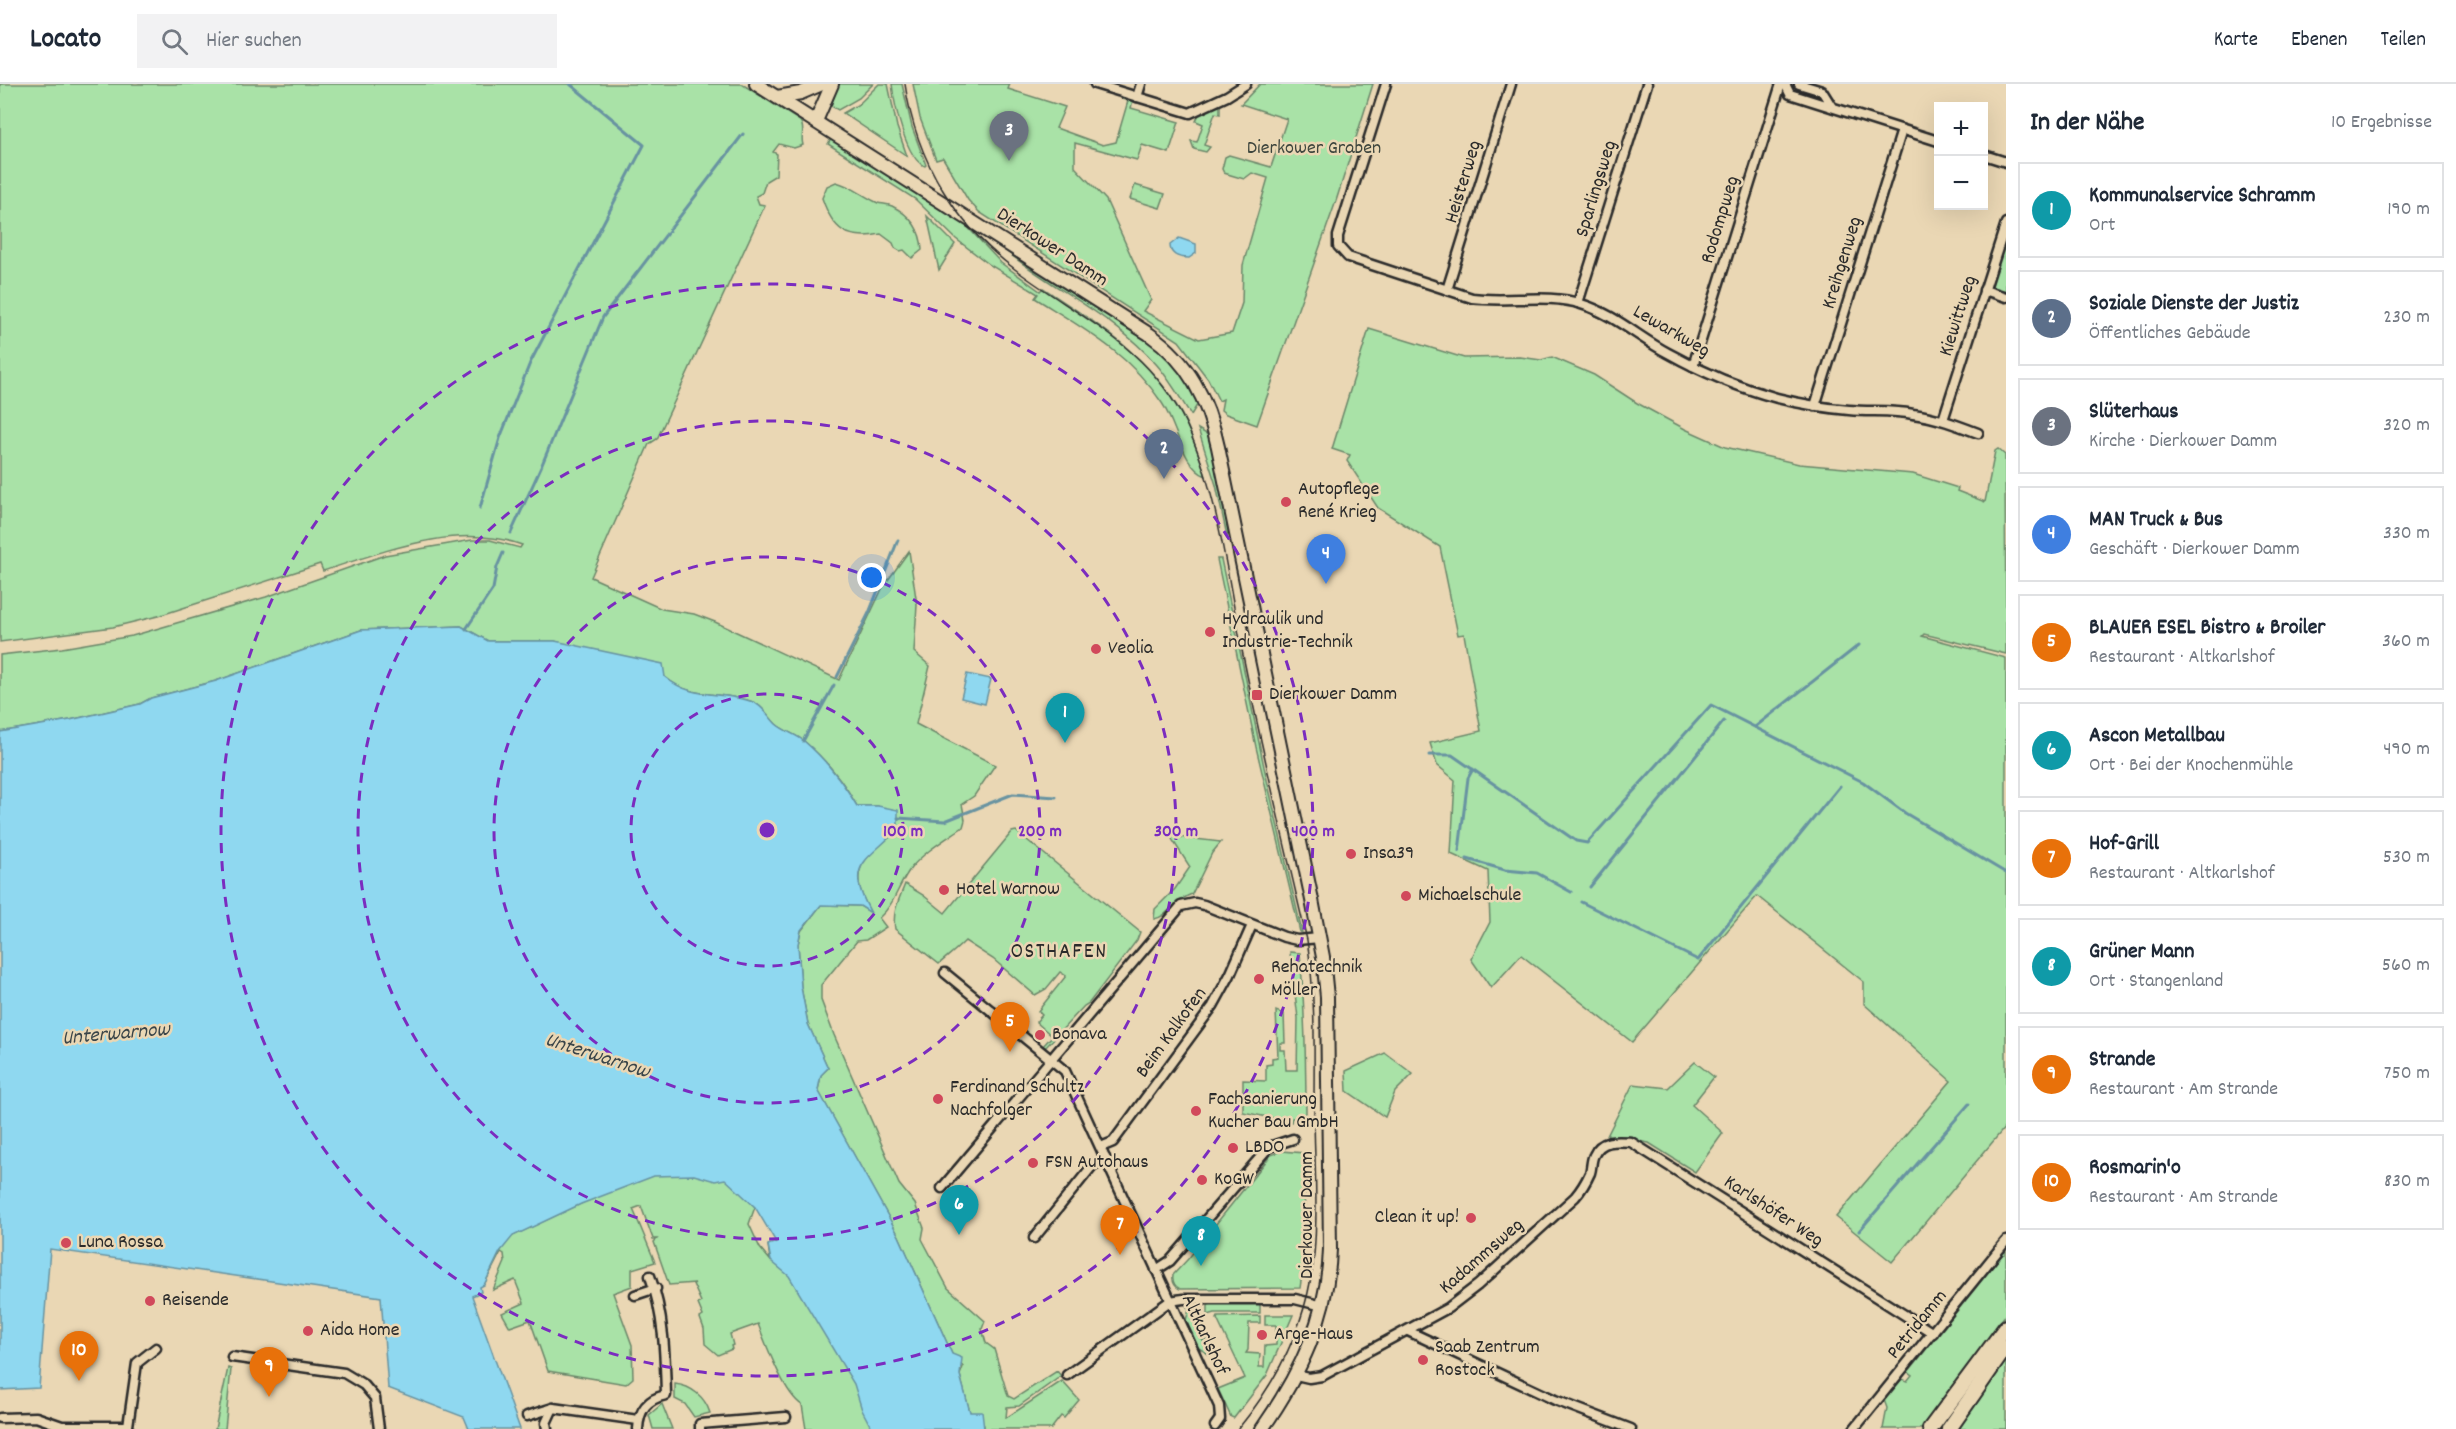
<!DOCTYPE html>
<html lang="de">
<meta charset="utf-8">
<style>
body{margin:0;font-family:Dekko,sans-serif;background:#f2f2f3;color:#1f2937}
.controls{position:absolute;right:18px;top:18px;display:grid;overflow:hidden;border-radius:0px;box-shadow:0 6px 24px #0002}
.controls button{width:54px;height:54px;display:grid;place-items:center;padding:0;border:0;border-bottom:2px solid #e0e1e3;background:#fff;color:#1f2937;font:30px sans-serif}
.you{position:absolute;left:872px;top:494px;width:21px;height:21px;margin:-15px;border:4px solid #fff;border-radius:50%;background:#1a73e8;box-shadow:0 0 0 9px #1a73e833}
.badge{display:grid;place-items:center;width:39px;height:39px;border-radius:50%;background:#111827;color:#fff;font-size:20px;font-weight:700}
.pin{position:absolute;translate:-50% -50px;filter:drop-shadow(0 2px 3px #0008)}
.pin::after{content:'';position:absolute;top:32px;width:21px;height:18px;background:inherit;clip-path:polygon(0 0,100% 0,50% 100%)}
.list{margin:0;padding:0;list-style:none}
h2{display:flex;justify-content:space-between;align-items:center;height:78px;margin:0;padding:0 24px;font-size:26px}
h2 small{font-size:20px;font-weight:400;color:#747a83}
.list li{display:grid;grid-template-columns:39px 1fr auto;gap:18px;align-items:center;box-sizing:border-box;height:96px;margin:0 12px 12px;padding:0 12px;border:2px solid #e0e1e3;border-radius:0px}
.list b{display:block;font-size:22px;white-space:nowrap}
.list p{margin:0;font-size:20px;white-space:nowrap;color:#747a83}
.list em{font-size:20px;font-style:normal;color:#747a83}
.icon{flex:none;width:33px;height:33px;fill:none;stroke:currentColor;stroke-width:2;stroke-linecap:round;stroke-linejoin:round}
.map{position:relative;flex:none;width:2006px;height:1345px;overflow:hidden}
header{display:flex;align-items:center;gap:36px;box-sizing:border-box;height:84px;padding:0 30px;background:#fff;border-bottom:2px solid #e0e1e3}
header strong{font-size:28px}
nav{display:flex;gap:33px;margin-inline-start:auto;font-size:21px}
.search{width:420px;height:54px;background:#f2f2f3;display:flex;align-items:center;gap:15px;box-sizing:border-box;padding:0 21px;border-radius:0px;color:#747a83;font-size:22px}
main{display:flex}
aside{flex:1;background:#fff}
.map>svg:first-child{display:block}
.green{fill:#a9e2a7;stroke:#6a8669;stroke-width:1.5}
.water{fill:#8fd8f0;stroke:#6793a1;stroke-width:1.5}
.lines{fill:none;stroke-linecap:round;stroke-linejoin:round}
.stream{stroke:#6793a1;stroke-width:3}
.street-casing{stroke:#2b2b2b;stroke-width:13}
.secondary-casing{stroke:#2b2b2b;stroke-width:16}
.primary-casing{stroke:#2b2b2b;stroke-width:18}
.street{stroke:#ead7b4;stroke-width:8}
.secondary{stroke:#ead7b4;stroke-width:12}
.primary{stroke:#ead7b4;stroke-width:14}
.tram{stroke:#2b2b2b;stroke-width:1.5}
.ring{fill:none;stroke:#7b2cbf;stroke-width:3;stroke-dasharray:10 8}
.poi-dot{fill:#d1495b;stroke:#ead7b4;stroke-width:2}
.labels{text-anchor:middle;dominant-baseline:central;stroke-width:5;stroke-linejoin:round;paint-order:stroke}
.park-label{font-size:20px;fill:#3e463e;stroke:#ead7b4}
.street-label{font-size:20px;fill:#2b2b2b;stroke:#ead7b4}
.poi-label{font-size:20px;fill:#2b2b2b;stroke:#ead7b4;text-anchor:start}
.water-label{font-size:21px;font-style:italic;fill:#3a4549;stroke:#ead7b4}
.quarter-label{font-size:22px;letter-spacing:1.5px;fill:#2b2b2b;stroke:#ead7b4}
.centre{fill:#7b2cbf;stroke:#ead7b4;stroke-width:3}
.ring-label{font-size:18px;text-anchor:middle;font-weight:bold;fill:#7b2cbf;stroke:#ead7b4;stroke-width:5;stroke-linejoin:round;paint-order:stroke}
</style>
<header>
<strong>Locato</strong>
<div class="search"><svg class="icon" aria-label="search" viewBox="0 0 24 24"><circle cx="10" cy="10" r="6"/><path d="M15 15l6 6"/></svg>Hier suchen</div>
<nav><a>Karte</a><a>Ebenen</a><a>Teilen</a></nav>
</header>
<main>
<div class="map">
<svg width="2006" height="1345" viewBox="0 0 2006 1345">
<rect width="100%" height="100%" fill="#ead7b4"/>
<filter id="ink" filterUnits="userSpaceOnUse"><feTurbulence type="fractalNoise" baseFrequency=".0167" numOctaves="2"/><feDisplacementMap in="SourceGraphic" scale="12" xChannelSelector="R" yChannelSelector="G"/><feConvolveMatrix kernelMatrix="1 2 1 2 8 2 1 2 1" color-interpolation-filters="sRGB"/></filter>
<g filter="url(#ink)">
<g class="green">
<path d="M0,0H742L800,37C806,45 800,52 803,61L794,64L779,60L773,68L777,70L776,91L766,97L762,109L756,112L759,120L765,121L657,355L649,360L591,493L662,525L694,530L715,538L839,596L883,503L909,467L917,521L914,568L930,582L916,640L995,681L974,712L962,720L965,736L963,743C946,755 924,768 911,784C898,801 895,820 879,834L886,843L866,856L857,857L821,901V916L834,951L899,1100L915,1120L924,1144L922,1155L948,1204L985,1237L982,1245L986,1259L994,1265L1008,1312L1014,1315L1057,1287L1061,1292L1019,1322L1007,1323L1006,1334L1062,1297L1079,1316L1064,1334L1061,1332L1051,1345H984V1341L970,1329L960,1291L963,1283L952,1270L899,1152L818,1006L821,991L828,984L808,940L801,903L798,860L801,847L821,821L860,822L870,828C850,790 857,779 889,754L878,722H857C844,698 825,675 804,657C795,650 784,647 776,640C769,633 762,621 753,618C720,606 694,617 665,593L555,557H488L461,542L361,546L216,597L151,614L140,620L70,636L0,648V571L62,564L132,552L266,513L385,471L472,456H490L520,464L522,461C457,438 385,467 323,487L320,480L158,532L113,543L0,558Z"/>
<path d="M838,0H873L859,14L838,26L831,22Z"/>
<path d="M879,0H888L897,43L907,72L843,29L859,20Z"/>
<path d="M892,0H902L912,43L926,81L925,82C906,76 894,19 892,0Z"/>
<path d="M913,0H1010L1008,5L1065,23L1056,44L1103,61L1116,58L1128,17L1122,15L1123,13L1133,16L1131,24L1179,38L1169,69L1142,61L1137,76L1075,59V83L1106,116L1151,216L1143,227L1199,255L1232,249L1242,219L1243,181L1268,94L1252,89L1244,95L1224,89L1222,85L1225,73L1229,71L1271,83L1287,35L1241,20L1260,0H1373L1336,117L1257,341L1226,330L1221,326L1223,315L1219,317L1208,295L1179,257L979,128L968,116L943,74L936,76L920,34Z"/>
<path d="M1214,22H1220V30L1215,29L1204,61L1210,63L1206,68L1194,65L1191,57L1197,58L1203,40L1196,37L1199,30Z"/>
<path d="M831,55L962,137L1001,179L1040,207L1043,204C1099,241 1158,277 1187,341C1194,357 1200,375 1206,392C1183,384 1176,339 1162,319C1129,269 1084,245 1035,214L1038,210L990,181L956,155L915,115L828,60Z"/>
<path d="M836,98C852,102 863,112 878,119C882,120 887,120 892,122C910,131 921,145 922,166L912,174L904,166L900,167L895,164L893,159L881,150C847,157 833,146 822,114L827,102Z"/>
<path d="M1135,101L1165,110L1160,124L1130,115Z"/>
<path d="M927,132L955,160L939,186Z"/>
<path d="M2006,139V213L1984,206Z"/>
<path d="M1002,164L1151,259L1178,284L1199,318L1191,331C1180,314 1170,296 1157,281C1114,231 1052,205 1002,164Z"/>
<path d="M1369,245L1464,274L1520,273L1541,276L1552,273L1594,291L1637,319L1685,345L1725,363L1799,380L1913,390L1958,404L1957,407L1985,418L1995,367L1998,365L2005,371L2006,570L1924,550L1922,552L2006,574V1042L1892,1178L1836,1133L1951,997L1864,920V898L1757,812L1632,958L1521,871L1491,904L1471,875L1490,838L1488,787L1451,770L1455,696L1437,681L1430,659L1481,647L1464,550L1458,551L1440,463L1378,424L1347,377L1350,371L1332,365Z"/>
<path d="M1198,345L1210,352L1230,444L1227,452L1216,401Z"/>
<path d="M1217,475H1221L1264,683L1302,848H1300L1256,663Z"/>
<path d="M1016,747L1140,848L1137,856L1089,919L1084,922L1046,963L1043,962L1052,952L1036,938L1042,931L1038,927L1066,892L1060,888L1046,905L1035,911L993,875L965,857C956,866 948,872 939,880L895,845C892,827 899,816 905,800L923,811L945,829L1012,748Z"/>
<path d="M1170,752L1221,758L1212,769L1192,810C1174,816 1168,833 1154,835L1155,825L1175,805L1190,783Z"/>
<path d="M1290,868L1300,869C1305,924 1306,979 1306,1034H1292L1291,1038L1243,1028V996L1266,997V981L1272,980V974L1278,973L1276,927L1284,930L1285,959H1280V966H1285L1286,986H1297L1298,934Z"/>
<path d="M1385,969L1413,990L1395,1008L1385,1033L1347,1007L1346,987Z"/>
<path d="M1695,978L1714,993L1692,1021L1723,1049L1695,1088L1649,1059L1607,1052L1633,1000L1668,1004Z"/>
<path d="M1282,1067L1304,1069L1305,1170L1300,1204L1180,1205C1174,1202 1172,1198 1173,1191L1188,1175L1271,1071Z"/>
<path d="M718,1075L755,1123L749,1140L760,1164L770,1176L768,1161L898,1345H806L802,1321C784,1310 766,1260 758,1240L730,1250L733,1261L731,1262L732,1265L718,1271L705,1260L704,1245L700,1234L703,1232L698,1220L701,1218L693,1200L695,1199L669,1201L654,1158L657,1155H653L641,1122L633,1125L655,1178L632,1185V1202L613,1209L632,1261L633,1294L626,1300L548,1287L530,1236L510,1243L502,1229L524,1219L515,1196L493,1206L505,1178L504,1170L501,1168L484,1201L493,1173L508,1154L642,1091Z"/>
<path d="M2006,1166V1230L1921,1345H1883L1887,1324L1884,1316L1902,1295L1907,1297L1912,1291L1908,1288Z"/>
<path d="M1199,1219L1201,1230L1193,1235L1203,1257L1209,1255L1216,1269L1212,1272L1195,1262L1184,1237L1186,1236L1189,1226L1187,1223Z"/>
<path d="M1212,1220H1260V1229H1215L1208,1231V1221Z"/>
<path d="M1265,1231H1293L1267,1291L1234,1334L1231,1333L1218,1305L1245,1294L1217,1235L1218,1233L1260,1232V1239H1249L1248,1266L1246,1269L1260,1270L1259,1283H1264L1265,1262L1276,1261V1241H1265Z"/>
<path d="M2006,1271V1345H1955Z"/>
<path d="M228,1284L231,1285L225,1345H215Z"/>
<path d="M675,1300C692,1302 705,1313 710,1329L694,1333L685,1320L675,1315Z"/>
<path d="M662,1320L672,1345H653L649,1331Z"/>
</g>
<g class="water">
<path d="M1179,154L1196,160V169L1189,174C1180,174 1170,172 1170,161Z"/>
<path d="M461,542L488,557H555L663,580L665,593C694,617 720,606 753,618C762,621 769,633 776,640C784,647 795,650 804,657C825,675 843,698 857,722H878L898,726V744C869,778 842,778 871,829L860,822L821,821L801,846L798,860L801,903L808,940L828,984L821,991L818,1006L899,1152L952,1270L962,1274L960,1291L970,1328H982L984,1345H872L862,1326L854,1300L789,1192L771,1177L768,1161L776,1158L755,1123L725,1095L715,1097L694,1091L654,1092L581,1120L513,1152L500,1168L484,1201L480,1203L481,1208L472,1212L520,1345H469L464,1333L388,1304L381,1213L50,1165L39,1304L0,1306V648L70,636L140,620L151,614L216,597L361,546Z"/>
<path d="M967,590L991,595L985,620L961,614Z"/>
</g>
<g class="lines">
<g class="stream">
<path d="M480,424L500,354L530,279L644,61L570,0"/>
<path d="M511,449L541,383L603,233L743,50"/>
<path d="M466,545L493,505L497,483L503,469"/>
<path d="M837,593L869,529L898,456"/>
<path d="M1755,643L1859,561"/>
<path d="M803,657L834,601"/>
<path d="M1429,671H1452L1576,757L1587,759L1711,621L1863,698L1905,729L2006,789"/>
<path d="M898,734L945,737L1013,710L1056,713"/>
<path d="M1459,767L1468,694L1473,685"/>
<path d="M1467,775L1505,786L1537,789L1571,808"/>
<path d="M1590,803L1724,637"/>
<path d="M1581,818L1698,876L1840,702"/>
<path d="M1859,1147L1969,1020"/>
</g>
<defs>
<g id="street">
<path d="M1095,0L1190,29L1227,12L1246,0"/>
<path d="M1386,0L1338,152V162L1348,173L1472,214C1508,219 1547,209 1581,220C1614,230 1638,253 1668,269C1702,288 1740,304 1777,314C1801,320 1825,324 1849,326C1870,328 1892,326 1913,330C1936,333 1957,341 1978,349"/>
<path d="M1785,0L1790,10L1938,57"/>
<path d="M1799,0L1822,7L1832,23"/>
<path d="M1137,13L1141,0"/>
<path d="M1984,71L2006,78"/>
<path d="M1447,206L1511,0"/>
<path d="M1984,206L2006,213"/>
<path d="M1578,219L1647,0"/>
<path d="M1693,282L1781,0"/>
<path d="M1815,322L1902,46"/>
<path d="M1943,336L2006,139"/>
<path d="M945,889L1065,987L1219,1322L1220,1335L1215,1342"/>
<path d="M1101,1063L1113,1058L1213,922L1230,891L1252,841"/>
<path d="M942,1104L1181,822L1195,819L1204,821L1284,853L1297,856L1320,854"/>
<path d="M1034,1154L1093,1081L1106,1075"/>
<path d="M1156,1186L1170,1177L1269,1063L1293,1055"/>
<path d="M635,1211L656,1204"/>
<path d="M1408,1247L1555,1316L1631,1345"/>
<path d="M232,1273L344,1289L364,1301L375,1314L379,1345"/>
<path d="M1067,1291L1170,1217L1183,1215H1295L1323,1222"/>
<path d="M1296,1291L1309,1294L1322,1292L1448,1224L1478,1201L1575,1113C1581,1106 1586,1098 1590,1089C1592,1083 1591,1076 1594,1071C1601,1055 1617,1057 1631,1058L1933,1249"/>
<path d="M527,1332L553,1324L638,1336"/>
<path d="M0,1334L36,1333L62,1342H128L137,1279L156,1264"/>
<path d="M547,1345L546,1339L553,1324"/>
<path d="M638,1345C639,1326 647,1315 666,1311C665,1271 664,1230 650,1192"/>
<path d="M700,1345V1340L786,1333"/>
<path d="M1854,1345L2006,1157"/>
</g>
<g id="secondary">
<path d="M756,0L1149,250C1189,278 1208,316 1218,363L1312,816L1323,873L1327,913L1330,1165C1328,1233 1300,1290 1262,1345"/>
<path d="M777,13L801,9L822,0"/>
<path d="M816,37L832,0"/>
</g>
<g id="primary">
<path d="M1930,1345L2006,1243"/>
<path d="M1949,1345L2006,1263"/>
</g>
</defs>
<use href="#street" class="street-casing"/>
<use href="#secondary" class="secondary-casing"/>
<use href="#primary" class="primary-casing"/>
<use href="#street" class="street"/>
<use href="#secondary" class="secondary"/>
<use href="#primary" class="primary"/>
<path class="tram" d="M905,0C916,77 957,144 1020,189C1084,236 1150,264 1186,340C1218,407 1227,492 1242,566C1261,663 1284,759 1307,856C1316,912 1314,968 1314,1025C1314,1079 1320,1141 1311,1194C1301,1250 1274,1301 1238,1345"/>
</g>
</g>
<g class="ring">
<circle cx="767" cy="746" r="136"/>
<circle cx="767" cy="746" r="273"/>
<circle cx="767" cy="746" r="409"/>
<circle cx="767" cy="746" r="546"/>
</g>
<g class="poi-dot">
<circle cx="1286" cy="418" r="6"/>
<circle cx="1210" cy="548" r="6"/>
<circle cx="1096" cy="565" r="6"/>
<rect x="1251" y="605" width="12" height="12" rx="3"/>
<circle cx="1351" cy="770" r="6"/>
<circle cx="944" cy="806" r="6"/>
<circle cx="1406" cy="812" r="6"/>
<circle cx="1259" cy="895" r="6"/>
<circle cx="1040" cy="951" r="6"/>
<circle cx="938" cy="1015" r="6"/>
<circle cx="1196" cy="1027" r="6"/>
<circle cx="1233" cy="1064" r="6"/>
<circle cx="1033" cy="1079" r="6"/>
<circle cx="1202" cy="1096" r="6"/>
<circle cx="1471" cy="1134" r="6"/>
<circle cx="66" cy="1159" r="6"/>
<circle cx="150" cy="1217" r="6"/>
<circle cx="308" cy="1247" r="6"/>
<circle cx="1262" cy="1251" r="6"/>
<circle cx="1423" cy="1276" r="6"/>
</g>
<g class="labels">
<g class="park-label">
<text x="1314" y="65">Dierkower Graben</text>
</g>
<g class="street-label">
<text transform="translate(1464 98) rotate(-73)">Heisterweg</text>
<text transform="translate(1597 105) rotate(-73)">Sparlingsweg</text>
<text transform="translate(1721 136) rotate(-73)">Rodompweg</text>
<text transform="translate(1052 164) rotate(33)">Dierkower Damm</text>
<text transform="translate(1843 179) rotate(-73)">Kreihgenweg</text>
<text transform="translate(1959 232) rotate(-72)">Kiewittweg</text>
<text transform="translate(1671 248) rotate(30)">Lewarkweg</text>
<text transform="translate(1172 949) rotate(-54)">Beim Kalkofen</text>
<text transform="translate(1773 1128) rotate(33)">Karlshöfer Weg</text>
<text transform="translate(1308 1131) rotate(-90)">Dierkower Damm</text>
<text transform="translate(1482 1173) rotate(-41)">Kadammsweg</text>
<text transform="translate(1918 1241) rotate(-51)">Petridamm</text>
<text transform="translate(1204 1251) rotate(65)">Altkarlshof</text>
</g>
<g class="poi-label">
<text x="1298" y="406">Autopflege<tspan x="1298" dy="23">René Krieg</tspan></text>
<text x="1222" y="536">Hydraulik und<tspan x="1222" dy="23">Industrie-Technik</tspan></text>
<text x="1108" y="565">Veolia</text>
<text x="1269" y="611">Dierkower Damm</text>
<text x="1363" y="770">Insa39</text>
<text x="956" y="806">Hotel Warnow</text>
<text x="1418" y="812">Michaelschule</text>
<text x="1271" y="884">Rehatechnik<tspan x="1271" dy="23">Möller</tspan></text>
<text x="1052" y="951">Bonava</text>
<text x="950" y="1004">Ferdinand Schultz<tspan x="950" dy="23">Nachfolger</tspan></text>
<text x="1208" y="1016">Fachsanierung<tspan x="1208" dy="23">Kucher Bau GmbH</tspan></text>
<text x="1245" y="1064">LBDO</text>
<text x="1045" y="1079">FSN Autohaus</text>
<text x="1214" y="1096">KoGW</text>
<text x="1459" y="1134" text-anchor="end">Clean it up!</text>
<text x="78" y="1159">Luna Rossa</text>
<text x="162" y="1217">Reisende</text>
<text x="320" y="1247">Aida Home</text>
<text x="1274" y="1251">Arge-Haus</text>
<text x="1435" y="1264">Saab Zentrum<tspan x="1435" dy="23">Rostock</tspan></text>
</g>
<g class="water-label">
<text transform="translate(116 951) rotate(-5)">Unterwarnow</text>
<text transform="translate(597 973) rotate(18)">Unterwarnow</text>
</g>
<g class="quarter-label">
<text x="1059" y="868">OSTHAFEN</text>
</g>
</g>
<circle cx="767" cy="746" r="9" class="centre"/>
<g class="ring-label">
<text x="903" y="752">100 m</text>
<text x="1040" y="752">200 m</text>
<text x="1176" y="752">300 m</text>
<text x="1313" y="752">400 m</text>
</g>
</svg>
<div class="controls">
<button>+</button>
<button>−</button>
</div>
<div class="you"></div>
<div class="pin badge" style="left:1065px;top:659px;background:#0f9aa8">1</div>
<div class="pin badge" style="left:1164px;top:395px;background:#5c6f8a">2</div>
<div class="pin badge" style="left:1009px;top:77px;background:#6b7280">3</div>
<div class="pin badge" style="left:1326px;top:500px;background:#3f7fe0">4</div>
<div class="pin badge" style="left:1010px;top:968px;background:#e8710a">5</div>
<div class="pin badge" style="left:959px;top:1151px;background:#0f9aa8">6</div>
<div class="pin badge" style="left:1120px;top:1171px;background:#e8710a">7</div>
<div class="pin badge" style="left:1201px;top:1182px;background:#0f9aa8">8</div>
<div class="pin badge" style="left:269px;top:1313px;background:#e8710a">9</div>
<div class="pin badge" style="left:79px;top:1297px;background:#e8710a">10</div>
</div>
<aside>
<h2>In der Nähe<small>10 Ergebnisse</small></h2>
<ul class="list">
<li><span class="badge" style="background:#0f9aa8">1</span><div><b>Kommunalservice Schramm</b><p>Ort</p></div><em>190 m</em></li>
<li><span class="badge" style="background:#5c6f8a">2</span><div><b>Soziale Dienste der Justiz</b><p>Öffentliches Gebäude</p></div><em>230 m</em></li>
<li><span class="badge" style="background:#6b7280">3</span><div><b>Slüterhaus</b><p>Kirche · Dierkower Damm</p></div><em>320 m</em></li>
<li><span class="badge" style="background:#3f7fe0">4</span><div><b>MAN Truck &amp; Bus</b><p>Geschäft · Dierkower Damm</p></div><em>330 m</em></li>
<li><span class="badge" style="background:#e8710a">5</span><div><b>BLAUER ESEL Bistro &amp; Broiler</b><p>Restaurant · Altkarlshof</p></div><em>360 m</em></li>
<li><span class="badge" style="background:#0f9aa8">6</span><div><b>Ascon Metallbau</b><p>Ort · Bei der Knochenmühle</p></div><em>490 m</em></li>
<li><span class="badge" style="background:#e8710a">7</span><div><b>Hof-Grill</b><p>Restaurant · Altkarlshof</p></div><em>530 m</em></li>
<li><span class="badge" style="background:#0f9aa8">8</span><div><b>Grüner Mann</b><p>Ort · Stangenland</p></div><em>560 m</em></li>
<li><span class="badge" style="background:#e8710a">9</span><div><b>Strande</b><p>Restaurant · Am Strande</p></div><em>750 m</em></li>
<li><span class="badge" style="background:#e8710a">10</span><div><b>Rosmarin'o</b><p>Restaurant · Am Strande</p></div><em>830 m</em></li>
</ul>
</aside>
</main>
